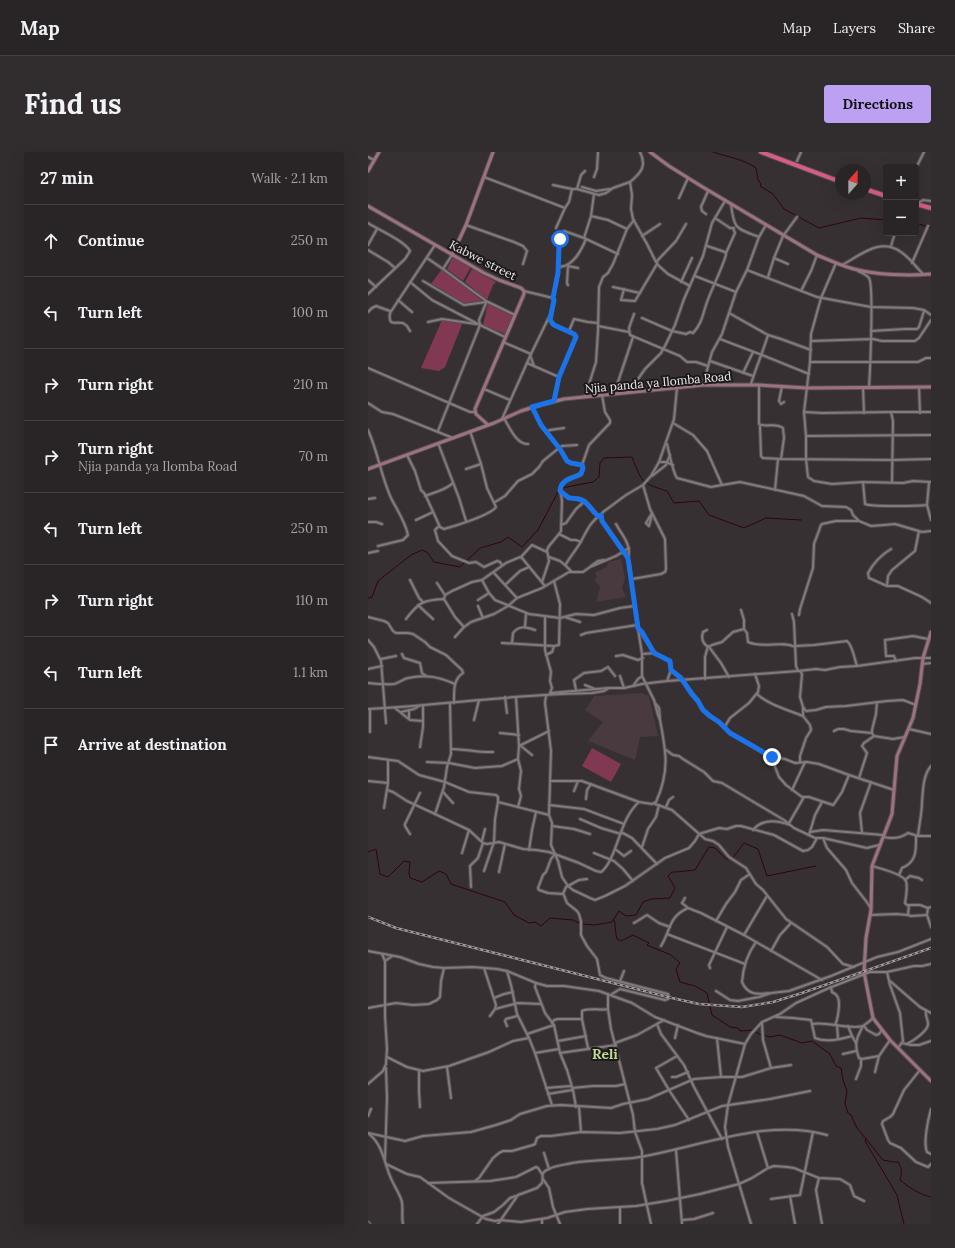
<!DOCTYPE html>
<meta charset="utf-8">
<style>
body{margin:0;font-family:Lora,serif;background:#312c2e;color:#f1f3f6}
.controls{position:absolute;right:12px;top:12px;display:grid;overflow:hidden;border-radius:4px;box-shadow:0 4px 16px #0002}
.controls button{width:36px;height:36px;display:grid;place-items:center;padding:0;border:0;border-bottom:1px solid #454143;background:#292426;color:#f1f3f6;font:20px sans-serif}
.compass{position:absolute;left:467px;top:12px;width:36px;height:36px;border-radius:50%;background:#292426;box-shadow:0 4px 16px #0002;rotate:21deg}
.stop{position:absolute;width:12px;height:12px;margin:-9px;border:3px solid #1a73e8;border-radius:50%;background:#fff}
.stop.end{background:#1a73e8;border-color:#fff;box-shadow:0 1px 4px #0008}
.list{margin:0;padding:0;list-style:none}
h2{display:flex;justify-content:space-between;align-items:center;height:52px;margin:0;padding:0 16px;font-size:17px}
h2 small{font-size:13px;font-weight:400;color:#a5a4a7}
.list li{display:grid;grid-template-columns:26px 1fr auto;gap:12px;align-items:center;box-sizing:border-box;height:72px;padding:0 16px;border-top:1px solid #454143}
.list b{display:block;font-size:15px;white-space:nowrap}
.list p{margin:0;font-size:13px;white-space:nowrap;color:#a5a4a7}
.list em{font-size:13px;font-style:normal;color:#a5a4a7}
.icon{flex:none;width:22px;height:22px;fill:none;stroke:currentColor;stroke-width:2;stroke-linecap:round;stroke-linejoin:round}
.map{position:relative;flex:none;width:563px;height:1072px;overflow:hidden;border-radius:4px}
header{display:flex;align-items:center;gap:24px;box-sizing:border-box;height:56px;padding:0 20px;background:#292426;border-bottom:1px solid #454143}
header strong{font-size:19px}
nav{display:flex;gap:22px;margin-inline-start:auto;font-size:14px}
.intro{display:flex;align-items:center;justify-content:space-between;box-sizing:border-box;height:96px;padding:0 24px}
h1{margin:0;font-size:28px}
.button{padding:10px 18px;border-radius:4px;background:#bca0f2;color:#111;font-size:14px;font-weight:700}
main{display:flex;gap:24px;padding:0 24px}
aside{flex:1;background:#292426;border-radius:4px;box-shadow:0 4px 16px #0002}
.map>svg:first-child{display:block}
.built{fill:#483a3e}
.green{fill:#813852}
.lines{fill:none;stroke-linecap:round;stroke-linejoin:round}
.stream{stroke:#320016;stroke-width:1}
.street-casing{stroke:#544e50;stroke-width:4}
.secondary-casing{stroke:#544e50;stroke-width:5}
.highway-casing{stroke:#544e50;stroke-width:6}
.street{stroke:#827a7c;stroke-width:2}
.secondary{stroke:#9c7180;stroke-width:3}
.highway{stroke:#d75c88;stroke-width:4}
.rail-casing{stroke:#9e989a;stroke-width:2.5}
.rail{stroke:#1c191a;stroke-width:1;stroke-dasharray:3;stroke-linecap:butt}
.route{stroke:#1a73e8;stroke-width:5}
.labels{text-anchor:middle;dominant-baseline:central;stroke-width:4;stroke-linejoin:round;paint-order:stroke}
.street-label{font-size:12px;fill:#ede8e9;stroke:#1c191a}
.quarter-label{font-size:14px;font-weight:bold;fill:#bfd990;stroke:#1c191a}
</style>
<header>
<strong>Map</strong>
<nav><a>Map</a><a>Layers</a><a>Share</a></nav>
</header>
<div class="intro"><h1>Find us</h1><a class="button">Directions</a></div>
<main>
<aside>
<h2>27 min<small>Walk · 2.1 km</small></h2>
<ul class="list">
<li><svg class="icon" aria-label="ahead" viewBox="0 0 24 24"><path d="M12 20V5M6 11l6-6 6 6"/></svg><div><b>Continue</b></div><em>250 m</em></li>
<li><svg class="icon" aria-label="left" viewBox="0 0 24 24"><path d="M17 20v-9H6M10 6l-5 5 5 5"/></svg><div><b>Turn left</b></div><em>100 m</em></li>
<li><svg class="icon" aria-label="right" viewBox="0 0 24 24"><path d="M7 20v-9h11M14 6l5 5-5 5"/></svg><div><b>Turn right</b></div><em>210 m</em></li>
<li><svg class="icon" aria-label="right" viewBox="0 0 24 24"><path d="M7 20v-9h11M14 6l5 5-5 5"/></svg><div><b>Turn right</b><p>Njia panda ya Ilomba Road</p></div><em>70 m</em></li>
<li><svg class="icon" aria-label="left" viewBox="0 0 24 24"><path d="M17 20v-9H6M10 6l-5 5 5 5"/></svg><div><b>Turn left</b></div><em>250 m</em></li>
<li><svg class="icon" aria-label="right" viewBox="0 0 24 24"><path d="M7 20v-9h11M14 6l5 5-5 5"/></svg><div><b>Turn right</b></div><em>110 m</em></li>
<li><svg class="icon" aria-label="left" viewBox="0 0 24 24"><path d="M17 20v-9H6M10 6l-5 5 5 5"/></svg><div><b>Turn left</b></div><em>1.1 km</em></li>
<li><svg class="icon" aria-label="arrive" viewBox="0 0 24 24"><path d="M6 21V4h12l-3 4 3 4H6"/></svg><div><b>Arrive at destination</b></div></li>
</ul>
</aside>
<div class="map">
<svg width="563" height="1072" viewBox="0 0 563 1072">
<rect width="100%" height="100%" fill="#373032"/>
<g class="built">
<path d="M253,407L257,426L254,436L258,445L228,450L232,435L226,428L229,425L227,421L238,415L241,410Z"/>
<path d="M273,541L281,544L290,584L272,585L267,608L220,589L235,570L217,558L226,544Z"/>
</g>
<g class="green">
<path d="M85,105L103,115L95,129L79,117Z"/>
<path d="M74,117L116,150L99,153L63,132Z"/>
<path d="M104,117L128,130L125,133L119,148L97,130Z"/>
<path d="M120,151L146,161L137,182L115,173Z"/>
<path d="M74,168L95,170L77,215L71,219L53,216Z"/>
<path d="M224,596L253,612L243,630L214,614Z"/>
</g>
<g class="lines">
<g class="stream">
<path d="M345,0C360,5 375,7 388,16L390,28L393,32L392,34L405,42L416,57L451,76L493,66L518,68"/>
<path d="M548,73L551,72L563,76"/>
<path d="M193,336L225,330L231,325L232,311L236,306L264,305C274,330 273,331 299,339L306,351L331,349L341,363L376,376L398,366L433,368"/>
<path d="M0,446L4,445L10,429L43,403L54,398L59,400L66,410L92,415L112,396L133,390L140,385L154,395L170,378L191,338"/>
<path d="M0,700L8,697L12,722L20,725L36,709L42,710L41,721L42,726L54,730L71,719L78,722L83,732L137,750L146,763L161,771L167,770L173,774L182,766L205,768L213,772L227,773L244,770L251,759L258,764L268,763L275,750L283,747L302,746L307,736L300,724L304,720H308L327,718L341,695L347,696L358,707H364L376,691L390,697L399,724L448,714"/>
<path d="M246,768C248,774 247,781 249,787L253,789L265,783L281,791L279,793L303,803L312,811L308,817L312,830L327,834L339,841L344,863L362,875L370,876L372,879L385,878L391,882L402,885L412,883L434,891L444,889L462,902L468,914L473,916L475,928L479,939L477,952L480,961L483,963L489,976L515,1008L525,1010H530C534,1016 534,1021 532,1028C542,1036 550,1042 563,1045"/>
<path d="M498,987L497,989L529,1043L536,1072"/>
</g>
<defs>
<g id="street">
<path d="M272,0C279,14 273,21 262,30L264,43L263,57L265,67L279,92L287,108L291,114L300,122L322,134"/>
<path d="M0,5L6,8"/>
<path d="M429,9L433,0"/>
<path d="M548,16L556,0"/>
<path d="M116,25L197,56L201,50L204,37H209L231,43L238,41L245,36L262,30"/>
<path d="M226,25L229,17L230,0"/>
<path d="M185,33L204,37"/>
<path d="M214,35L228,39L242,37"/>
<path d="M209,37L213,23L217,19"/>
<path d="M311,46L320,26"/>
<path d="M363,52C366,78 368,76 391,85"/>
<path d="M549,52L555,48L563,49"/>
<path d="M338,62L334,59L333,55L340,39"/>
<path d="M223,64L240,68L259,77"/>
<path d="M347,66L362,76H366"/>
<path d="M0,71C11,78 37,89 42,99L37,107L0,142"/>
<path d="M98,73L146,90L155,94L159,99L155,112"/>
<path d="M188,76L197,56"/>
<path d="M274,84L292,72"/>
<path d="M216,86L223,64L226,42"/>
<path d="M0,93L9,77"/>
<path d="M523,94L527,81"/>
<path d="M0,98L20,110L27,116"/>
<path d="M358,101L367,81L365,76"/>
<path d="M59,106L75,117L117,148L118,151L111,168L112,173L137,185"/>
<path d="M406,106L420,112"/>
<path d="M288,110L308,89L318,72"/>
<path d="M468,111L453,146L443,182L442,210L436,260L438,284V307L440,325L446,329L464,332L495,330L535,331L545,329L563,330"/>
<path d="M544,111L560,74"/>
<path d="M474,113C493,103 512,85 533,100C542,106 548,115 555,122"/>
<path d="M200,114L199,131L200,133"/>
<path d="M200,114L210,116"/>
<path d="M191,115C205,115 213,99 218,87"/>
<path d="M75,117L84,103"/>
<path d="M379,118L449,145L503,155L545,156L556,158L563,163"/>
<path d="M490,119C494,121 499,123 501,126C506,133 502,221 501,235"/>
<path d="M327,124L368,140"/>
<path d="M400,125L406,106L415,84L429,65"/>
<path d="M0,128L8,135"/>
<path d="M55,129L96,153L118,150"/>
<path d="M42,130L64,148L112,173L70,279"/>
<path d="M313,130L324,106"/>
<path d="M245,135L272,141"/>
<path d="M256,137L253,148L267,149L289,112"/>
<path d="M156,139L185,146L186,148L182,164L184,172L208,183L207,187L191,225L186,249"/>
<path d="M433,139L443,119L449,103"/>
<path d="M185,146L190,119L191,93L196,79L216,86L250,102"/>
<path d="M30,148L44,160"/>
<path d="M118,149L147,163"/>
<path d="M0,160L4,156L8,154L22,159"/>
<path d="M361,161L400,183L413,187L443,198"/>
<path d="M266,162L261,176L262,183L312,204L319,210H328L340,214"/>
<path d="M274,166L304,179L318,182L322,180L325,181C334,172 335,161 339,150C345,134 353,119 358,103L357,100L339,94"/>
<path d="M60,170L74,167L108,172"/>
<path d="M230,174L261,180"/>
<path d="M42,179L39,174L35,171C26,170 20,174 22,161L67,93"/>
<path d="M201,179L206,167L220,170L230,171"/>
<path d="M503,179L537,177H549L551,175L556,159"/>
<path d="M352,187L394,203L441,222"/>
<path d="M443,189L505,187L514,189H547L551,186L563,168"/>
<path d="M135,190L163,202"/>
<path d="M162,203L166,214"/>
<path d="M342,209L385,224"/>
<path d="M442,210H550L558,206H563"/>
<path d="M159,211L191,225"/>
<path d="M0,216L102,260H107"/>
<path d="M375,221L385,200"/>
<path d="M383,232C388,215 395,200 400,183"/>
<path d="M335,233L344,200L354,182L368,140L379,118L391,85L398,73"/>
<path d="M391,233V272C398,276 407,270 415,276L416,286L413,307"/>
<path d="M414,234L411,249L413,252L416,250"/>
<path d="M495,235L496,261"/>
<path d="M551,235L552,261"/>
<path d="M116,237L142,248"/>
<path d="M261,240L277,217L293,201L298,192L307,173L316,147L335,104L344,71L357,49"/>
<path d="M247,241L249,233L265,185"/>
<path d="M217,245L228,210L230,179L231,135L235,125L240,121L245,112L259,77L266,68"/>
<path d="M0,251L14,260L25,262L85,286"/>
<path d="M164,255L173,273L192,297L199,309L203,311L214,313L215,318L213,322L199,327L193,333L192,336L194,349L193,379L191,382L181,394L179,398L181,409L174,430"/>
<path d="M436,260L454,261L523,260H563"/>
<path d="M523,260L525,269L524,330"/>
<path d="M136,266C141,275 149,293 160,292"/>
<path d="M134,267L163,202L181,165"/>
<path d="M305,271L325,283L339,299L354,333L372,330L436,344L454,354L478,355L483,358L485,363L491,369L503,374L516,373L527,372L554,380L563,379"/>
<path d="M392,274L393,304L395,306L413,307L524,308L563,307"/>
<path d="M0,278C10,300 13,324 23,346C29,358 37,369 40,383L35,388L10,394"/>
<path d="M178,280L182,278L196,276"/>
<path d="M438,284L563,283"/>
<path d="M70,291L91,346L98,369"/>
<path d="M299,292C301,300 305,321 309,326L343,335L354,333"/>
<path d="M39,303L47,319L53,338L57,342L72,375L76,377C87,374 123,363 128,355L119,336L113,312L102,279"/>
<path d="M291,310H298L305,313"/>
<path d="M214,313L221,293L242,271V268L237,260L234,243"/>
<path d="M98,317L113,312"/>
<path d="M284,324L298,313L302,303"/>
<path d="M495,330L497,352C503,355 550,354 559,353L561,330"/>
<path d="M407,338L410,307"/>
<path d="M193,340C203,350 209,343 217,349C222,353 226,360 230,364"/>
<path d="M57,344C67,340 78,338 85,331"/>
<path d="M0,347L7,346"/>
<path d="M127,350L137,344L150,329L164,322L171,315L175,309L191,296L194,294L209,293"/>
<path d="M559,353L563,368"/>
<path d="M284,361L278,371L281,374L284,362"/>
<path d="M48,368L65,360"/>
<path d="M0,370H8L14,372"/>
<path d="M248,372C254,383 264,393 260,406"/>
<path d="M193,373L198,371L208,357L217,349"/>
<path d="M71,374L67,378L70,389L84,404L101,411L108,410L116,415L129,409L132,410L134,413"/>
<path d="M191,382L203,388H208L213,390"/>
<path d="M523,397C513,403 505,412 500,421L501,426L519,434H530L554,445L563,451"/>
<path d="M0,401L10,399"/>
<path d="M153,405L164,393L179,400"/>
<path d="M181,405L192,409L197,413"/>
<path d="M223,414L230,409L236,408"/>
<path d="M203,419L197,413L198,412C202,405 208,398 212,391C218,381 222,369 233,363"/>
<path d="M126,421L149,446"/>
<path d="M264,427L293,422L297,420L298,417L297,387L282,357L275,333"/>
<path d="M42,428L51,446L55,450"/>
<path d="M114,428L121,441L127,448L161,462L192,466L208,462L226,463L252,456L266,454"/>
<path d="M69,431L77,443"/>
<path d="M137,433L152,419L161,415"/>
<path d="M519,434L520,424L524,418L547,399L551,379"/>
<path d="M76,447L77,443L84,439L104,430L114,428L138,411L152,405L154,406L177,434"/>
<path d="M110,448L121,441"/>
<path d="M50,453L65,467"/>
<path d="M110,454L115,466"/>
<path d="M373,458L376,468V477L379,481L380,490C395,497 415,488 427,495"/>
<path d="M424,462L426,470L428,514L430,519"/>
<path d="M431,463L432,457L445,416L446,392L453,373L454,372L468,369H490"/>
<path d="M177,464V498L183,520L182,529L184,536L182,541"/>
<path d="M0,465L16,469L20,471L25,479L28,481H40L45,482L57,490L62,495L78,503L94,518L95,521C85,527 86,540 86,551"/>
<path d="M197,465L212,470"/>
<path d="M38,467C51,450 55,448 76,447L87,465L96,475"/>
<path d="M157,475L158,461"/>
<path d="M270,477L287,501"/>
<path d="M339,478L335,480C333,486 334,491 340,495"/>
<path d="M213,483L218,481L269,473"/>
<path d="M87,485L96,475L103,470L126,462L140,454L149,446L174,436L201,420H215L222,415L248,404L261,396"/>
<path d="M0,488L6,495L13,509L18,571"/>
<path d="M134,491L186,494L191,493L192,452L186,429"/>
<path d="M144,491L145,481C151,473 158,475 167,478"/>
<path d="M427,494L446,493L479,489C485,494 486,506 489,514"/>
<path d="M34,502L36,506L52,511L54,521L58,524"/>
<path d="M274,502L287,501L301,509L303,518L299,529"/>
<path d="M178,503L184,500L186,494"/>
<path d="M248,504L255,503L270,508L275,506"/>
<path d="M13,507L28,504"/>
<path d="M528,509L526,504H518L517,488L545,484L560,487"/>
<path d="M554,512L563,511"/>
<path d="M0,517L14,514"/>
<path d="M303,518L313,526L323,542L330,549L335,558L341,564L351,570L362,581L397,602L405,605L417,607L427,611L439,610L451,612L481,623L526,638"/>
<path d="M252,524L256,536"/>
<path d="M361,525L353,511L341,495L344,493L354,490L365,480L376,477"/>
<path d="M337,527V505L340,494"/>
<path d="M0,531C8,532 17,533 26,532C31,531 35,527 40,526C58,522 71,525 87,532"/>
<path d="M217,533L227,537"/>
<path d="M265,534L270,527L274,524"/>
<path d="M208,538L206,528L216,521L233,519L240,515L247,524"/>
<path d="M183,541L240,536"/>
<path d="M389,542C401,553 420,558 435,564"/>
<path d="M178,543L177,551L183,599L181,663L184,671L183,693L190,709L194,725L200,734L205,738L222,746L227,748L237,744L257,734L297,706L321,696L327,689L331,682L334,681L351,676L359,677L368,674H373L406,683L435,699L440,698L444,695L449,686"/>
<path d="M137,545L139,561"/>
<path d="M82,551L83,602L79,615L76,635L67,662L101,678L115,691L119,692L131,690L155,697L168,698L181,700L211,711L228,719L233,720C239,716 241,710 244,704C252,686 256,663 271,650"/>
<path d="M288,552L291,556L292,567"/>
<path d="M435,555L438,559L448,558L458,555L478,554L519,549L535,548L548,553"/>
<path d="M27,556L42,568L55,569"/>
<path d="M0,557C75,553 149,542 224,541L236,539L241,536H256L274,532L299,529L430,519L448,517L457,518L472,515L489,514L547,506H563"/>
<path d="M41,558V567"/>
<path d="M33,560L46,557L51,554"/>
<path d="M106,568L111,548"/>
<path d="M356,576L362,566L381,551L390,540L391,534L387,522"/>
<path d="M541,577L563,582"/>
<path d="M466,579L470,577H476L483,579L504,581"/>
<path d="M2,580V557"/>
<path d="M132,581L151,583"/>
<path d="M506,584L504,581V578L508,562L509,550"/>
<path d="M151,594L181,579"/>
<path d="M153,594L164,603"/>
<path d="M52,595L55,575V553"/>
<path d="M84,597C98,597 111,601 125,600"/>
<path d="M298,598L305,603L311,604L315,607L336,620L345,629L354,631L416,668L426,676L447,686H455L499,696L511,693"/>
<path d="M0,605L30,609L51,623L77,630L101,640L128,643L130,645V650L181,663"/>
<path d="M405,606L407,608V615L411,625L418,633L434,645H441L465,653L466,652L474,640L481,623"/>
<path d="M59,610L81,611L107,616L134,614L150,607L151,594L148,545"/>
<path d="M432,610V604L438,586L443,578L442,573L435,564V555L432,545L434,522L432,519"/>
<path d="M491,626L499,601L494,594L496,591L506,584L525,587L537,585"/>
<path d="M0,629L20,631"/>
<path d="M182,629H214L271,650L284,652L288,650C302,619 298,599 292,568L290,563L286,548L274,524V502L268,464L261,410L258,403L234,369L233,363L235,360L258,343L275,333L283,324L291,310L306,267L309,236"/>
<path d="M19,638L25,640L39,649L67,662"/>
<path d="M424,638L437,610"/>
<path d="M206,639L210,629"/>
<path d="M75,640L85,651"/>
<path d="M218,647L219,638L223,632"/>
<path d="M287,652L304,658L337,687L345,689L351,693L361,705L378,716L388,732L395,738L418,767L459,795L475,812L486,815"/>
<path d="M181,653L216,657L256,672"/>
<path d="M150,655L153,644L151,637L153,619L150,607"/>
<path d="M298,655L301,648L305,645"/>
<path d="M16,656L20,631V608"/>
<path d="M212,667L233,676L253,682"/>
<path d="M421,671L436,645"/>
<path d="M184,674L206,677L222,682"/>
<path d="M385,678C395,666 409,668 422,673"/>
<path d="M253,680L264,686L289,712"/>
<path d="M442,680L455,678L515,683"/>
<path d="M494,681L492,661L503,630"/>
<path d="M42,682L37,674V672L52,641"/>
<path d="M441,683L447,663L454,650"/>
<path d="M550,684C551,673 554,661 554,650C555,638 555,623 563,614"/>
<path d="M516,685C524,687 533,686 540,681L550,684H563"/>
<path d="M455,686L459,696L478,718L484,731L498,749L502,755"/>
<path d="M114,689L117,677"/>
<path d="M274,695L280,677L288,665L291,653"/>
<path d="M247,697L256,704L263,699"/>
<path d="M161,698L164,678L168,660"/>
<path d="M94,701L101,678"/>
<path d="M226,701L246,709L255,717L265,729"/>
<path d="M187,702L183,707L178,720L175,723L170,736L171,738L180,741L195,742L198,735L211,728L219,727"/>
<path d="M504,714C511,716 535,722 538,729C540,735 538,745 537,751L539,753H552L560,756"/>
<path d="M116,719L126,690L127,667L130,650"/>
<path d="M131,720L137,692"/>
<path d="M531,723L534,716C549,710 548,698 548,684"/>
<path d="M537,728L542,724L551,726L554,728"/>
<path d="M103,735L102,714L110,706L115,691"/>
<path d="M195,741L199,751L209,759L211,762L213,769V783L219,794L229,807L232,823L238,826L296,841L300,842L301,845L300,847L297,848L252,837L244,842"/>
<path d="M317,746L314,751L320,756L333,761L376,783L454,828"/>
<path d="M563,755L560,756L559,763L563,775"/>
<path d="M540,762L541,753"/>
<path d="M502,763L528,762L540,763L543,764L559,763"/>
<path d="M348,769L358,752L367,740L373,728L382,722"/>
<path d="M266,771L279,763L291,771L302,775"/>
<path d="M299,782L377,812"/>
<path d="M376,783L399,744"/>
<path d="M388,790C380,801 375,816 374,830C379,842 388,843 400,841"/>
<path d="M293,794C303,778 300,765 320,756"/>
<path d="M0,799L32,805L51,812L65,815L76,816L105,815L129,817L139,819L168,831L179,834H196L231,839L264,851L287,865L329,881L338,884L377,892"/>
<path d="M403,799L412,783L423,771"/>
<path d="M17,809L24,804"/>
<path d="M116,816L128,853L127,857L122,864"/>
<path d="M342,816L341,813L359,775"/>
<path d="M139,819L143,833L149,862L161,886L167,901L184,953"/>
<path d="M519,820L522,833L532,861L535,889L530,896"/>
<path d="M252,829L256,819"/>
<path d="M522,829L552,855L563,861"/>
<path d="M168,831L167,835L177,861L186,873L192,901L199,918L205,938L208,955"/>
<path d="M463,835L464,840C466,841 468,842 469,844C473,849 470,867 467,873"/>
<path d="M348,839L362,848L370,849L391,845L403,841L421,839L463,824L509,805L530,800L563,787"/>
<path d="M240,842V857L243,877L265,963L267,980L274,999V1031L283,1072"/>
<path d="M126,846L136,842L145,840"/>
<path d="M0,856L28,851L45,853L61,852L69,848L72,845L73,829L76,816"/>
<path d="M127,857L150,851L173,852"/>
<path d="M408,865L425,866L443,868L447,886C458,891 473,887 484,884"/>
<path d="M184,871L186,868L190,867H214"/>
<path d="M394,871L395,888L403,916"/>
<path d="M289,872L293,882L316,913L326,935L354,987"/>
<path d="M444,872C458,869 482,878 495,874C498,872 502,869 505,866"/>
<path d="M469,873L470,886"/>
<path d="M139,874L137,869L138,867L149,864"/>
<path d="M480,874L484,884L488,891"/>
<path d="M495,874C488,887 486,892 491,906L494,907L511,904"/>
<path d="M496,874L499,878L508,883L511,882L514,878"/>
<path d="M159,882L186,873"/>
<path d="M307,886L310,873"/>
<path d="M349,886L353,925"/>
<path d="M190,889L218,884"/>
<path d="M247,891L269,883L296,868"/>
<path d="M534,891L543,893H551L563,889"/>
<path d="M539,892C545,889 560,879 560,872C560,867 557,864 558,859"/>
<path d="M220,896L214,867V859C220,855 232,859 240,857"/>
<path d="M167,901L191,897"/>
<path d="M192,901L248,893"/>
<path d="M475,902L488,899"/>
<path d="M309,904L288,916L301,938L321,968"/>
<path d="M19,905L39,915L55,919L81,914L121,900L145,889L161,886"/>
<path d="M79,915L83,946"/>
<path d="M51,918V940L52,955"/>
<path d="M552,918L536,938L525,962L522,965L515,969L514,972L520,988L522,991L533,996L548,1010L560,1015L563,1012"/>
<path d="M507,920L511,904L522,888"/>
<path d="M304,925H308L320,920"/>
<path d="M488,927L493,914V907"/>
<path d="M0,932L15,919L18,912L19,897L17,864V809L14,802"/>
<path d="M178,936L203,934"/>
<path d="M204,936L225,934H248L257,932"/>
<path d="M180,942L204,938"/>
<path d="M211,955L213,980"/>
<path d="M563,957C560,967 555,991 559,1000L563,1002"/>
<path d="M0,964L3,957"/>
<path d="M389,980L400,1016"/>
<path d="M0,981L37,989L55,984L103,980L128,973L143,968L152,962L179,954L193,953L243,956L255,952L280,947L326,927L353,925H374L403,916L423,913"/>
<path d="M1,982C14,992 16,1009 22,1024C25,1032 30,1039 33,1047C36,1054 33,1064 35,1072"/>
<path d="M308,998L314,1072"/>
<path d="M176,1001L181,1017"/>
<path d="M17,1007L19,946L18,916"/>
<path d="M18,1012L39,1022L52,1025L81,1046L118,1067L127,1069L132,1068L153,1070L179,1066L197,1060L219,1057L268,1054L298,1049L332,1042L371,1032L384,1026L400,1016L406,1014L419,1015L426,1016L451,1026L472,1027L482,1033L486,1044L496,1049"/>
<path d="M451,1026L448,1038L454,1072"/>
<path d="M175,1027L181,1036L185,1055L192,1072"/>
<path d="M107,1029L111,1026L125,1006L131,1001L135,999H144L165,993L167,992L169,986L173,984H183L213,980L252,981L289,977L307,973L354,954L402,947L442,939"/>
<path d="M60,1031L122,1029L148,1025L168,1015L170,1016L174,1022"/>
<path d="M422,1044L427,1072"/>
<path d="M403,1047L432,1043L445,980"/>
<path d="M174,1067V1072"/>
<path d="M314,1068L326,1067L345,1061"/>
<path d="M0,1070L2,1072"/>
<path d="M109,1072L115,1064L126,1060L135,1053L142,1046L148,1044"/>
<path d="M130,1072L150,1043L169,1036L174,1031C176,1024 171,1021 181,1017C188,1013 197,1013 204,1011C224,1008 245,1008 265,1006C328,997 396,965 459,983"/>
<path d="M252,1072V1055"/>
<path d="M383,1072L360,995L357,975L360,953L377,892L383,882L394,870L412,862L428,851L461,836L502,820H519L546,814H554L563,812"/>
</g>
<g id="secondary">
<path d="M282,0L301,14L333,34L449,103C461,108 474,114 486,117C509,123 540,124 563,122"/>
<path d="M0,19L11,0"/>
<path d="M0,54L116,121L131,128L153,136L156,139V142L107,257L108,262L119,272"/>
<path d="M84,103L98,73L125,0"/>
<path d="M0,317L126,271L153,259L172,253L196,247L335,233H391L439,236L563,235"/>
<path d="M563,480L555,506L552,532L545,566L529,604L524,662L504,714L503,758L498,786L496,820L505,866L522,888L563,929"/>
</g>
<g id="highway">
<path d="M393,0L473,30"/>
<path d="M497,37L518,44"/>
<path d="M548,52L563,56"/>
</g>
</defs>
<use href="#street" class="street-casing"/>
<use href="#secondary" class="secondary-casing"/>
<use href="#highway" class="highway-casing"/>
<use href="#street" class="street"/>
<use href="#secondary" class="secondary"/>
<use href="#highway" class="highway"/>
<defs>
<path id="rail" d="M0,765L28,776L304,846L331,852L374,855L405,850L434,841L563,796"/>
</defs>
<use href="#rail" class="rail-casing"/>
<use href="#rail" class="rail"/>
</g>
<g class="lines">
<path class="route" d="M192,87L191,95L190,121L185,146L186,148L182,168L186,173L206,182L208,185L191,225L186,249L164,255L173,273L192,297L199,309L203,311L214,313L215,316L213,322C204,327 193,327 192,339L201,346C221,347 217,352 230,364L233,363L234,369L260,406L270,476L274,480L286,501L302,509L303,518L313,526L324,542L330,549L335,558L342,564L351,570L362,581L404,605"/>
</g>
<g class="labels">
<g class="street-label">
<text transform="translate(115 108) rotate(27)">Kabwe street</text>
<text transform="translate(290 230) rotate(-5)">Njia panda ya Ilomba Road</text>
</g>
<g class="quarter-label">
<text x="237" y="902">Reli</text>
</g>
</g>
</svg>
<div class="controls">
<button>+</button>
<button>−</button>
</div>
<svg class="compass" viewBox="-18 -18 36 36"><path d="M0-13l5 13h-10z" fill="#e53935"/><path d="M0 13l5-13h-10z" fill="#a5a4a7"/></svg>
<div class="stop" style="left:192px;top:87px"></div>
<div class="stop end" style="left:404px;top:605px"></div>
</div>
</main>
